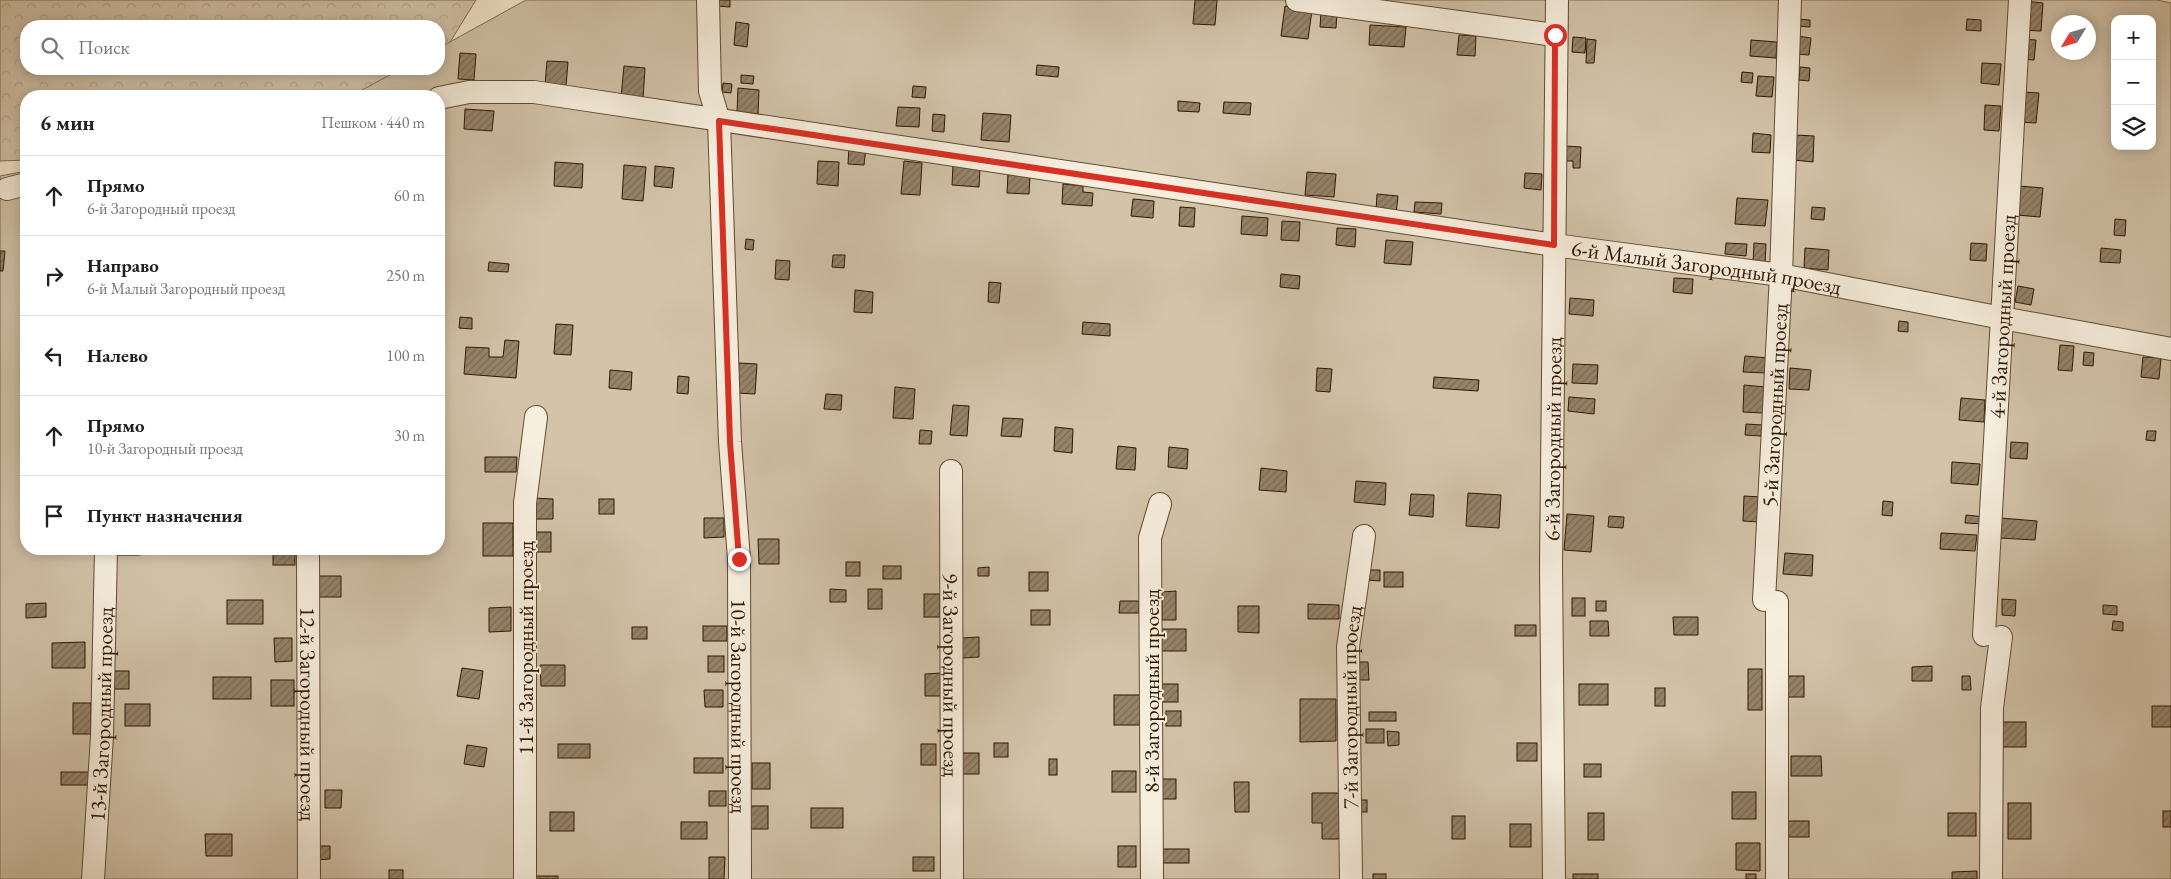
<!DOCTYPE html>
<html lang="ru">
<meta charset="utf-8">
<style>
body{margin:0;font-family:"EB Garamond",serif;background:#f6f6f6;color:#202124}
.controls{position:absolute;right:15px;top:15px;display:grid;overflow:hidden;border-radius:10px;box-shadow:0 2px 12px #0003}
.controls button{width:45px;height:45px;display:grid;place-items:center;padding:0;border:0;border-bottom:1px solid #e0e0e0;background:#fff;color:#202124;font:25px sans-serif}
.compass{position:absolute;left:2051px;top:15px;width:45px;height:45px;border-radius:50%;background:#fff;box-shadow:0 2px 12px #0003;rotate:232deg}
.stop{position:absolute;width:15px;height:15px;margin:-11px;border:4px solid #d93025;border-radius:50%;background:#fff}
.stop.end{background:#d93025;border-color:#fff;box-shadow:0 1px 5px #0008}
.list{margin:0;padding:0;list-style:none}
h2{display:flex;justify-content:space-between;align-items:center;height:65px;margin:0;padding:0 20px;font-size:21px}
h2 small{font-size:16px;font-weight:400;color:#757577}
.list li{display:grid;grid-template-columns:32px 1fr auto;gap:15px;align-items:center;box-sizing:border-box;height:80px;padding:0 20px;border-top:1px solid #e0e0e0}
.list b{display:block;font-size:19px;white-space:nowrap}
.list p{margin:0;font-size:16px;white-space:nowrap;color:#757577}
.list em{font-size:16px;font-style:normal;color:#757577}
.icon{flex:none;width:28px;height:28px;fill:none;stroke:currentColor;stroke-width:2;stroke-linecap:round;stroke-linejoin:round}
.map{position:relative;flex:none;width:2171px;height:879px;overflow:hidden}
.search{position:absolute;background:#fff;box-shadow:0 2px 12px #0003;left:20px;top:20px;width:425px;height:55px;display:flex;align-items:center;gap:12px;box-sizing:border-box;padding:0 18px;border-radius:20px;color:#757577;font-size:19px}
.panel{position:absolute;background:#fff;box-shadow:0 2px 12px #0003;left:20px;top:90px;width:425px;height:465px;border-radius:20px}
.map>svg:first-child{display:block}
.forest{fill:url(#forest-crowns);stroke:#806d54}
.green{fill:#d2c3a9;stroke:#806d54;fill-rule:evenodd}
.building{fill:url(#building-hatch);stroke:#2f1700}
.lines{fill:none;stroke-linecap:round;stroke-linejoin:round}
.minor-casing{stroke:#604b33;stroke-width:24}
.minor{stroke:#f7efde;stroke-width:22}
.route{stroke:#d93025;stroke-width:6}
.labels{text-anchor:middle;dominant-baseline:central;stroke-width:4;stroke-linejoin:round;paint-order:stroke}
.street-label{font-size:22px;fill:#2f1700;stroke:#f7efde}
</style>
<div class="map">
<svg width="2171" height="879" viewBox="0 0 2171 879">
<defs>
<pattern id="forest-crowns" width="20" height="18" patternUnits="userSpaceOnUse" patternTransform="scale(1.25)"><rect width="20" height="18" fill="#d2c3a9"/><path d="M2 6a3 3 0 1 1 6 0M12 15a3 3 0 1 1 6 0" fill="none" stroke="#b5a790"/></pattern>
<pattern id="building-hatch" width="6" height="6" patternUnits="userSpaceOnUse" patternTransform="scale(1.25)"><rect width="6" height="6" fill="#95836a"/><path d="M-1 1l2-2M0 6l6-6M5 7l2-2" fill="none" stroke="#7a6a55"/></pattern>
</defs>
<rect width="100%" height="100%" fill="#f3e6cc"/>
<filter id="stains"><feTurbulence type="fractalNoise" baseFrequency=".004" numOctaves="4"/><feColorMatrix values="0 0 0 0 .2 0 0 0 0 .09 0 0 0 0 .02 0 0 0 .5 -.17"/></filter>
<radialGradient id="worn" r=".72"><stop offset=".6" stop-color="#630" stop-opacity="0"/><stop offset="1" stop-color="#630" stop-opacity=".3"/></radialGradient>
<path class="forest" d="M0,0H476L439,60V26H26V69H434L394,96H26V160L0,161Z"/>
<path class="green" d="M526,0H2157L2171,3V879H0V176L26,171V549H439V96H351L401,69H439V48ZM2115,19H2152V146H2115ZM2058,22H2088V52H2058Z"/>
<g class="building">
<path d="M717,0H730V7L717,6Z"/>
<path d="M1195,0H1217L1215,25L1193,24Z"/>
<path d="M2024,1L2043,3L2041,31L2022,30Z"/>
<path d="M1285,6L1312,10L1308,39L1281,36Z"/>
<path d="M1321,12L1337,13L1336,28L1320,27Z"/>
<path d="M1797,19L1810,20V27L1796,26Z"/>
<path d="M1967,19L1981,20V31L1966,30Z"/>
<path d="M736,22L749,24L747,47L734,45Z"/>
<path d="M1370,25L1406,27L1404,47L1369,45Z"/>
<path d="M1459,35L1476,36L1475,56L1457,55Z"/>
<path d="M1797,36L1811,38L1809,55L1795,54Z"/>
<path d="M1573,37L1586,38L1585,53L1572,52Z"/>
<path d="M1587,39L1596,40L1594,63H1586Z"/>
<path d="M2021,39L2036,40L2034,60L2019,59Z"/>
<path d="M1751,40L1777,42L1776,58L1750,56Z"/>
<path d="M460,53L476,54L474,80L458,79Z"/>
<path d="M547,61L568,62L566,86L545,85Z"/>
<path d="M1982,63L2001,64L1999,85L1981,83Z"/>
<path d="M1037,65L1059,67L1058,77L1036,75Z"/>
<path d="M624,66L645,68L643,99L621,97Z"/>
<path d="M1800,67L1810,68L1809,81L1799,80Z"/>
<path d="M1742,72L1753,73L1752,83L1741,82Z"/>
<path d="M741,75L754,76L753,84L741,83Z"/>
<path d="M1758,76L1774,77L1772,97L1756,96Z"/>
<path d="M723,83L732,84L731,93L722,92Z"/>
<path d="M913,86L926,87L925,98L912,97Z"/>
<path d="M738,88L759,90L758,114L737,112Z"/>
<path d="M2022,92L2039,93L2036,123L2019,122Z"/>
<path d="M1178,101L1200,103L1199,112L1178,111Z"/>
<path d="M1224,102L1251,103L1250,115L1223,113Z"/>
<path d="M1985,105L2001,106L1999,131L1984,130Z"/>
<path d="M898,107L920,108L919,127L896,126Z"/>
<path d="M465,109L494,111L492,131L464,129Z"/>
<path d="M983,113L1011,115L1009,142L981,140Z"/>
<path d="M933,114L945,115L944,132L932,131Z"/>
<path d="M1753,133L1771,135L1770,153L1752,152Z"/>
<path d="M1796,135L1814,136L1813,162L1794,160Z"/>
<path d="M849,146L866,147L864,165L848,164Z"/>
<path d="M1565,146L1581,147L1580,168H1573V161H1564Z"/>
<path d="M818,161L839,162L838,186L817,184Z"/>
<path d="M904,161L922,163L920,195L901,194Z"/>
<path d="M555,162L583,164L582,188L554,186Z"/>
<path d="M624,165L646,167L643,201L622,199Z"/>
<path d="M953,165L980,167L979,187L952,185Z"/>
<path d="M655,166L674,168L672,188L654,186Z"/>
<path d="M1307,172L1336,174L1334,197L1305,195Z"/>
<path d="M1525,173L1542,174L1541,190L1524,188Z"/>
<path d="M1008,174L1030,176L1029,194L1007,193Z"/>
<path d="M1063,184L1083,186V192L1093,193L1092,206L1062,204Z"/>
<path d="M2019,186L2043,188L2040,217L2017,215Z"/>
<path d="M1377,194L1398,196L1396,214L1376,212Z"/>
<path d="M1737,198L1768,200L1765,226L1735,224Z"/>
<path d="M1133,199L1154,201L1153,218L1131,216Z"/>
<path d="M1415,202L1442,203L1441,214L1414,212Z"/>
<path d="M1180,207L1195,208L1194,227L1179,226Z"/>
<path d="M1812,207L1825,208L1824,220L1811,219Z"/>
<path d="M1242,216L1268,218L1267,236L1241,234Z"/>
<path d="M2115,219L2126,220L2125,236L2114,235Z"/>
<path d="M1282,221L1300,222L1299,241L1281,240Z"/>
<path d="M1337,228L1356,229L1355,247L1336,245Z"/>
<path d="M746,239L754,240L753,250L745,249Z"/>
<path d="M1386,240L1413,242L1411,265L1384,263Z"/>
<path d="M1726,243L1747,244L1746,256L1725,254Z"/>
<path d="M1754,243L1766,244L1765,264L1753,263Z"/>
<path d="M1971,243L1987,244L1986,261L1970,260Z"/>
<path d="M1805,248L1829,250L1828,270L1804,268Z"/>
<path d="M2101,248L2121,250L2120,263L2100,262Z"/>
<path d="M0,251H5L3,271H0Z"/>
<path d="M833,255H845L844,268L832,267Z"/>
<path d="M776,260L790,261L789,280L775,279Z"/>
<path d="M489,262L509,264L508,272L488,271Z"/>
<path d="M1281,274L1300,276L1299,289L1280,287Z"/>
<path d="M1674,278L1693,279L1692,294L1673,292Z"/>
<path d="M989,282L1001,283L999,303L988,302Z"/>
<path d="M2018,286L2034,289L2031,305L2015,302Z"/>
<path d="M855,290L873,292L872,313L854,312Z"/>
<path d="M1570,298L1594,300L1593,316L1569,314Z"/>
<path d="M460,317L472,318V329L459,328Z"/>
<path d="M1899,321L1908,322V332L1898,331Z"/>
<path d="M1083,322L1110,324V336L1082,334Z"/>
<path d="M556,324L573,325L571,355L554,354Z"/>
<path d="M505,340L519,341L516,378L464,374L466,347L489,348V357H503Z"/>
<path d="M2060,345L2074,346L2072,371L2058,370Z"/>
<path d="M2084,352L2094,353L2093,366L2083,365Z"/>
<path d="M1745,356L1768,358L1767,373L1743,372Z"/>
<path d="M2143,357L2161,358L2159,379L2141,377Z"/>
<path d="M739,363L757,364L755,394L737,393Z"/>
<path d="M1573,364L1598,365L1597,384L1572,383Z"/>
<path d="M1317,368L1332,369L1330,392L1316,391Z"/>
<path d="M1790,368L1811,370L1809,390L1789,389Z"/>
<path d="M610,370L632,372L631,390L609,388Z"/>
<path d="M678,376L689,377L688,394L677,393Z"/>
<path d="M1434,377L1479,380L1478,391L1433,388Z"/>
<path d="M1744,385L1765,387L1763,413L1743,412Z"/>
<path d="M895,387L915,389L913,419L893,418Z"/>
<path d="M826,394L842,395L841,410L824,409Z"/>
<path d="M1569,397L1595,399L1594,414L1568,411Z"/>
<path d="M1961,398L1985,400L1984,422L1959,420Z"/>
<path d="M953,405L969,406L967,436L950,435Z"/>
<path d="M1003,418L1023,419L1021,437L1001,436Z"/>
<path d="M1746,424L1762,425L1761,436L1745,435Z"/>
<path d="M1055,427L1073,429L1072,453L1054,451Z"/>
<path d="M920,430L932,431L931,444H919Z"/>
<path d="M2147,431H2156L2155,441L2146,440Z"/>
<path d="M2011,442L2028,443L2027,459L2010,458Z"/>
<path d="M1118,446L1136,448L1135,470L1116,469Z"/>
<path d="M1169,447L1188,449L1187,469L1168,467Z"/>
<path d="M485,457H517L516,472H485Z"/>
<path d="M1952,462L1980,464L1978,485L1951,483Z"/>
<path d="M1261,468L1287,471L1286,492L1259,490Z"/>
<path d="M1356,481L1386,483L1385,505L1354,502Z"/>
<path d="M1468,493L1501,495L1499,528L1466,526Z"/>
<path d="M1411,494L1434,495L1433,517L1409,515Z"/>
<path d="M1744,496L1761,497L1759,522L1743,521Z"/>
<path d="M533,498L553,499V519H534Z"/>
<rect x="599" y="499" width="15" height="15"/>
<path d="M1883,501L1893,502L1892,516L1882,515Z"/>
<path d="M1567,514L1594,516L1591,552L1564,550Z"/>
<path d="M1966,515L1985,517L1984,524L1965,523Z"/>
<path d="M1609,516L1624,517L1623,528L1608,527Z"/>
<path d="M704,518H724V537L704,538Z"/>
<path d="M2001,518L2037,521L2035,540L1999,538Z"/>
<rect x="483" y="523" width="30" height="33"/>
<rect x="535" y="532" width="16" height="20"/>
<path d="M1941,533L1977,535L1975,551L1940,549Z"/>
<path d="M758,539H779V564H759Z"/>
<rect x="117" y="549" width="23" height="6"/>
<rect x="273" y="549" width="22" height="16"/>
<path d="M1785,553L1813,555L1812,576L1783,574Z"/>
<rect x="846" y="562" width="14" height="14"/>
<rect x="883" y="566" width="18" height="13"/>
<path d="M989,567V576H978V568Z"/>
<path d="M1367,570H1380V581L1367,580Z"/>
<rect x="1029" y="572" width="19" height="19"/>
<rect x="1384" y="572" width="19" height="15"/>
<path d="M316,576H341V597H317Z"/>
<path d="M830,589L846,590V602H830Z"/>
<rect x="868" y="589" width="14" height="20"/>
<path d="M1176,591V620H1162V592Z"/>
<rect x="924" y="594" width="16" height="23"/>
<rect x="1572" y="598" width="13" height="18"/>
<path d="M2002,599L2016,600L2015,616L2002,615Z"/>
<rect x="227" y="600" width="36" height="24"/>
<path d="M1120,601H1139V613H1119Z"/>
<rect x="1596" y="601" width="10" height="10"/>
<path d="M46,603V617L26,618V604Z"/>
<path d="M1308,604L1339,605V619H1308Z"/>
<path d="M2103,605L2117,606V615L2103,614Z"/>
<path d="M1238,606H1259V633L1238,632Z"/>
<path d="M511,607V631L489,632V608Z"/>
<rect x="1031" y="610" width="19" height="15"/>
<path d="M1673,617H1698V635H1674Z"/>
<path d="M1590,621H1608L1609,636H1590Z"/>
<path d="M2113,621L2123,622V631L2112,630Z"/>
<rect x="1515" y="625" width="21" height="11"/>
<rect x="703" y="626" width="24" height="15"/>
<rect x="632" y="627" width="15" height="12"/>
<rect x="1159" y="629" width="27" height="22"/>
<path d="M979,637V657L962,658V638Z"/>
<path d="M274,638H292V661L275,662Z"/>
<path d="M85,642V668H52V643Z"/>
<rect x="708" y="656" width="16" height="16"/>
<path d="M1355,662H1368L1369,680H1355Z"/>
<path d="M540,665H565V686H541Z"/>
<path d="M1932,666V681H1912V667Z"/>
<path d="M462,668L483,671L479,699L457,696Z"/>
<rect x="1748" y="669" width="14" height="41"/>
<rect x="111" y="671" width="18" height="18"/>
<path d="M941,673V696H925V674Z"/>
<rect x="1782" y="676" width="22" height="21"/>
<path d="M1962,676H1970L1971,690H1962Z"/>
<rect x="213" y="677" width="38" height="22"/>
<rect x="271" y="680" width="23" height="26"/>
<rect x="1160" y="684" width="18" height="18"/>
<rect x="1579" y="684" width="29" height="21"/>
<rect x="1655" y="688" width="10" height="18"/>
<path d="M704,690H723V707H705Z"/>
<rect x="1114" y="695" width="26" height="30"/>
<path d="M1300,699H1336V741L1300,742Z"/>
<rect x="73" y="703" width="18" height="31"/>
<rect x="125" y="704" width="25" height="22"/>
<rect x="2152" y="706" width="19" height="21"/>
<rect x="1166" y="711" width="15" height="15"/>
<rect x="1369" y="712" width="27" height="9"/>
<rect x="2000" y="722" width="26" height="25"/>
<rect x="1366" y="729" width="18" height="14"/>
<path d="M1387,731L1399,732V745L1388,746Z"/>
<rect x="994" y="743" width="14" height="14"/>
<rect x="1517" y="743" width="20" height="18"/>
<rect x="558" y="744" width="32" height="14"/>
<rect x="921" y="744" width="15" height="21"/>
<path d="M467,745L487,748L484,767L464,764Z"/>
<rect x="962" y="753" width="17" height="21"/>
<path d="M1791,756H1821L1822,776H1791Z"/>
<rect x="694" y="758" width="29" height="15"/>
<rect x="1049" y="759" width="8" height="16"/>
<rect x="752" y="763" width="18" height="26"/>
<rect x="1584" y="764" width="17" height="13"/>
<rect x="1112" y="771" width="24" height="21"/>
<rect x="61" y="772" width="28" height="13"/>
<rect x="1157" y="779" width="19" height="20"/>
<path d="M1234,782H1249V812H1235Z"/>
<path d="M325,790H342L341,808H325Z"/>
<rect x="709" y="791" width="17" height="15"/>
<rect x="1732" y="792" width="24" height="27"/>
<path d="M1312,793H1341V839H1322V823H1312Z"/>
<rect x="1356" y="800" width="11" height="12"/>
<rect x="2008" y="803" width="23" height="36"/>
<rect x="746" y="806" width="22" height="23"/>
<rect x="811" y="808" width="32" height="20"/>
<rect x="2163" y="811" width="8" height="16"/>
<rect x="550" y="812" width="24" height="19"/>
<rect x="1588" y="813" width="16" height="27"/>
<rect x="1948" y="813" width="28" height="23"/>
<rect x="1452" y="816" width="13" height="23"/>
<rect x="1785" y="821" width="24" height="16"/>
<rect x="681" y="822" width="26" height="17"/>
<rect x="1510" y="824" width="21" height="23"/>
<path d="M205,834H232V856H206Z"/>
<path d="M1736,843H1760V871L1736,870Z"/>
<path d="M315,846H330V859L315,860Z"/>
<rect x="1118" y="846" width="18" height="21"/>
<rect x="1162" y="849" width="27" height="14"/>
<path d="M709,857H725L724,879H709Z"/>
<rect x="913" y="857" width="21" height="14"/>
<rect x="389" y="870" width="14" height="9"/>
<path d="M1977,871V879H1952V872Z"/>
<rect x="1373" y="874" width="13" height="5"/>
<rect x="1573" y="874" width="25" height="5"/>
<rect x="1746" y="874" width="10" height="5"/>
<rect x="535" y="876" width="23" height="3"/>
</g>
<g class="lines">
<defs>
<g id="minor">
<path id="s1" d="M708,0L710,91L719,121L730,442L739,559L740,879"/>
<path d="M1297,0L1555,35"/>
<path id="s2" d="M439,98L469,92H534L1554,245L1781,275L2002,318L2171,349"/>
<path d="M7,189L26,184"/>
<path id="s3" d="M951,471L952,879"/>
<path id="s4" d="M308,549L309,879"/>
<path id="s5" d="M1764,600L1781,275L1790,0"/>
<path d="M1777,602V879"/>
<path id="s6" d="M1984,635L2020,0"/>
<path id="s7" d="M93,879L102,736L106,549"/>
<path d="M525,879V503L536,417"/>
<path d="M1152,879L1150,538L1160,504"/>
<path id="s8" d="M1351,879L1348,647L1364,536"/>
<path id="s9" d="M1554,879L1551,566L1557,0"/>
<path d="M1991,879L1992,708L2001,637"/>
</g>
</defs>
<use href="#minor" class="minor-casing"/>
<use href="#minor" class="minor"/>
</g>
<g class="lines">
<path class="route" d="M739,559L730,442L719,121L1554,245L1555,35"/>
</g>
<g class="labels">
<g class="street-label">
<text stroke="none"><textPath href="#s2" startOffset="1281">6-й Малый Загородный проезд</textPath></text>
<text stroke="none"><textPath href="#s6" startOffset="319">4-й Загородный проезд</textPath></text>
<text stroke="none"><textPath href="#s5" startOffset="195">5-й Загородный проезд</textPath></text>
<text stroke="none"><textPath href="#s9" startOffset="440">6-й Загородный проезд</textPath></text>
<text transform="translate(525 648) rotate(-90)">11-й Загородный проезд</text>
<text stroke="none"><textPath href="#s3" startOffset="204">9-й Загородный проезд</textPath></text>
<text transform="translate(1151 691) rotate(-90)">8-й Загородный проезд</text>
<text stroke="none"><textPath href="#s1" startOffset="708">10-й Загородный проезд</textPath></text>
<text stroke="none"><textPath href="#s8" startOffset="172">7-й Загородный проезд</textPath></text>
<text stroke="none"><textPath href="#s7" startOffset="165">13-й Загородный проезд</textPath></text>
<text stroke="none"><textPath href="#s4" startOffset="165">12-й Загородный проезд</textPath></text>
</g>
</g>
<rect width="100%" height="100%" filter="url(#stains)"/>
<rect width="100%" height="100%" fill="url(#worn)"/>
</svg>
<div class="controls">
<button>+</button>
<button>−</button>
<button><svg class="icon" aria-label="layers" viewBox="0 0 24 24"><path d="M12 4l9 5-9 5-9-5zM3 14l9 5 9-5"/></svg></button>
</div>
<svg class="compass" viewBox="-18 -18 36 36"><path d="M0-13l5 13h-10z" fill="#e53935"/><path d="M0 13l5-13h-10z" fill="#757577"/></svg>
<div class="stop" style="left:1555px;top:35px"></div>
<div class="stop end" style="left:739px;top:559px"></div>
<div class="search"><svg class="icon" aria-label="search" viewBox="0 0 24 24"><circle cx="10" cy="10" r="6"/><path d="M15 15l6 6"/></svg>Поиск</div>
<section class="panel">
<h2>6 мин<small>Пешком · 440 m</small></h2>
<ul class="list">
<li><svg class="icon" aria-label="ahead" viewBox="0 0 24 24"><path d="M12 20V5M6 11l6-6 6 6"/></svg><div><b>Прямо</b><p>6-й Загородный проезд</p></div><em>60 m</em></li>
<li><svg class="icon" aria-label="right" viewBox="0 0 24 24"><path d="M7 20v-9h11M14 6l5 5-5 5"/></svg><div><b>Направо</b><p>6-й Малый Загородный проезд</p></div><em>250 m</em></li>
<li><svg class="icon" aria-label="left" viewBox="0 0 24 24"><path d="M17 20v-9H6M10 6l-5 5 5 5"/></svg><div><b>Налево</b></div><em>100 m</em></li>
<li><svg class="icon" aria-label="ahead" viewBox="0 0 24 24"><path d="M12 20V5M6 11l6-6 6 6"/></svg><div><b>Прямо</b><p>10-й Загородный проезд</p></div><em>30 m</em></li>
<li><svg class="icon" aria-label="arrive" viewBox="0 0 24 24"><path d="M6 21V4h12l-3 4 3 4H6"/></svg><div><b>Пункт назначения</b></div></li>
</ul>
</section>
</div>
